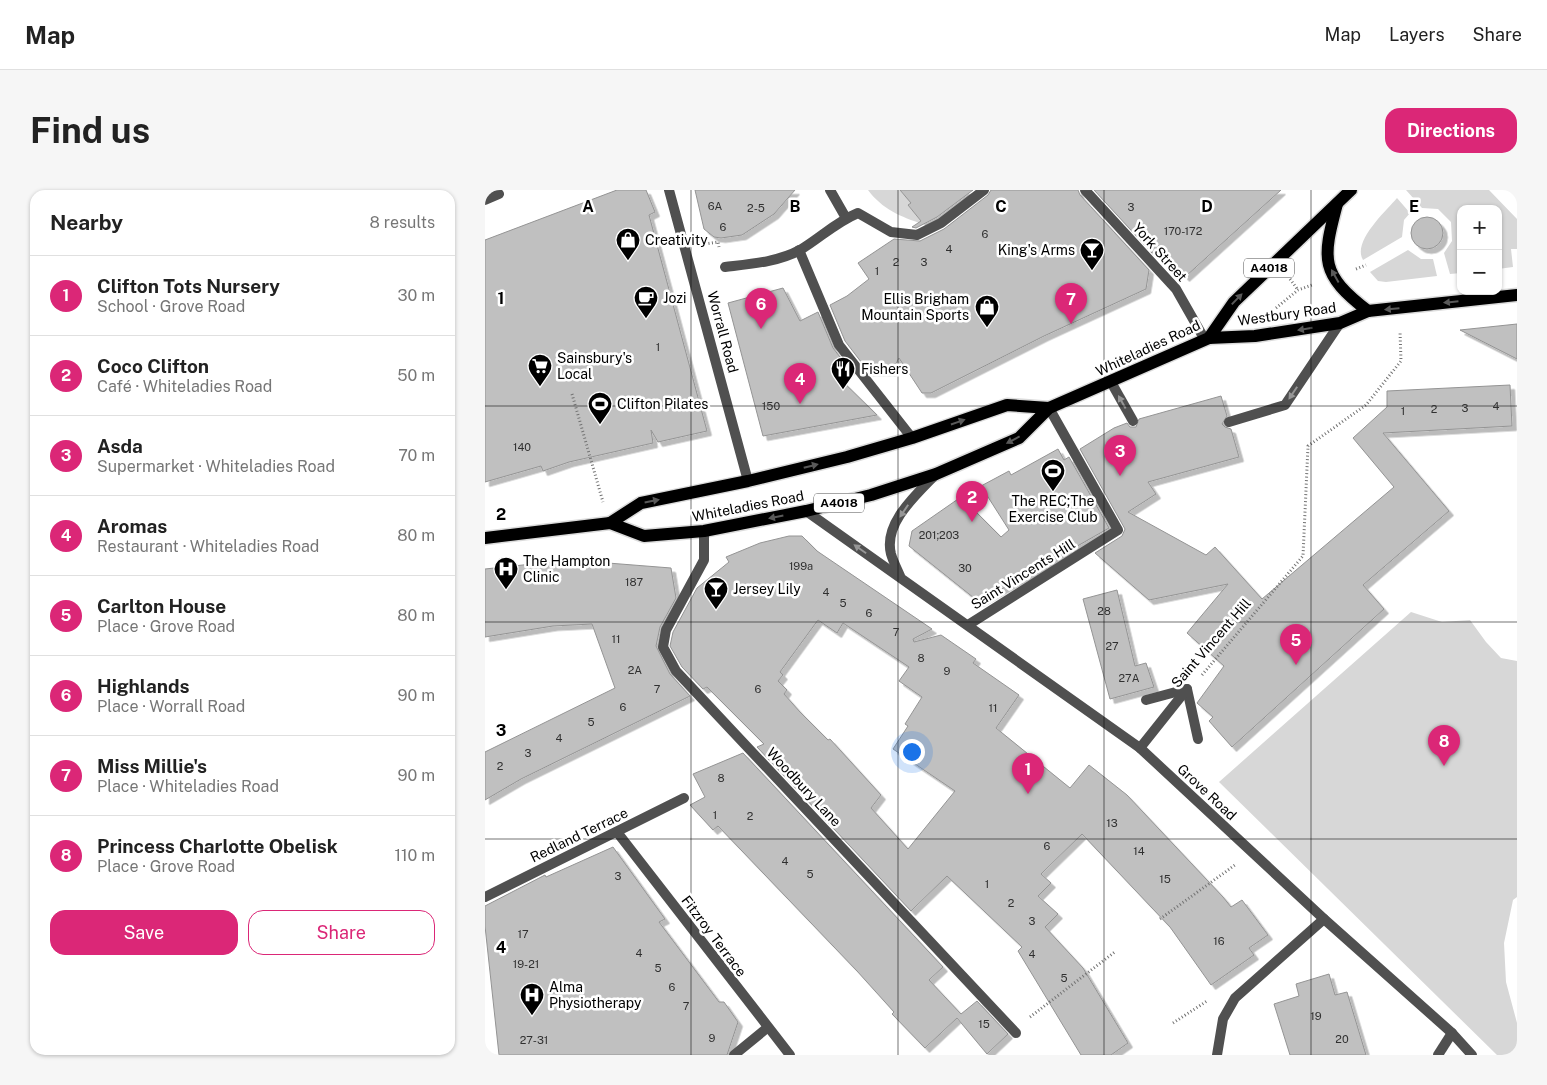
<!DOCTYPE html>
<meta charset="utf-8">
<style>
body{margin:0;font-family:"Public Sans",sans-serif;background:#f6f6f6;color:#222}
.controls{position:absolute;right:15px;top:15px;display:grid;overflow:hidden;border-radius:10px;box-shadow:0 1px 4px #0004}
.controls button{width:45px;height:45px;display:grid;place-items:center;padding:0;border:0;border-bottom:1px solid #e0e0e0;background:#fff;color:#222;font:25px sans-serif}
.you{position:absolute;left:426px;top:561px;width:18px;height:18px;margin:-12px;border:4px solid #fff;border-radius:50%;background:#1a73e8;box-shadow:0 0 0 8px #1a73e833}
.badge{display:grid;place-items:center;width:32px;height:32px;border-radius:50%;background:#db2777;color:#fff;font-size:16px;font-weight:700}
.pin{position:absolute;translate:-50% -41px;filter:drop-shadow(0 1px 2px #0008)}
.pin::after{content:'';position:absolute;top:26px;width:18px;height:15px;background:inherit;clip-path:polygon(0 0,100% 0,50% 100%)}
.list{margin:0;padding:0;list-style:none}
h2{display:flex;justify-content:space-between;align-items:center;height:65px;margin:0;padding:0 20px;font-size:21px}
h2 small{font-size:16px;font-weight:400;color:#767676}
.list li{display:grid;grid-template-columns:32px 1fr auto;gap:15px;align-items:center;box-sizing:border-box;height:80px;padding:0 20px;border-top:1px solid #e0e0e0}
.list b{display:block;font-size:19px;white-space:nowrap}
.list p{margin:0;font-size:16px;white-space:nowrap;color:#767676}
.list em{font-size:16px;font-style:normal;color:#767676}
.actions{display:flex;gap:10px;padding:15px 20px}
.actions a{flex:1;padding:11px 0;border:1px solid #db2777;border-radius:15px;text-align:center;font-size:18px;color:#db2777}
.actions .main{background:#db2777;color:#fff}
.map{position:relative;flex:none;width:1032px;height:865px;overflow:hidden;border-radius:15px}
header{display:flex;align-items:center;gap:30px;box-sizing:border-box;height:70px;padding:0 25px;background:#fff;border-bottom:1px solid #e0e0e0}
header strong{font-size:24px}
nav{display:flex;gap:28px;margin-inline-start:auto;font-size:18px}
.intro{display:flex;align-items:center;justify-content:space-between;box-sizing:border-box;height:120px;padding:0 30px}
h1{margin:0;font-size:35px}
.button{padding:12px 22px;border-radius:15px;background:#db2777;color:#fff;font-size:18px;font-weight:700}
main{display:flex;gap:30px;padding:0 30px}
aside{flex:1;background:#fff;border-radius:15px;box-shadow:0 1px 4px #0004}
.map>svg:first-child{display:block}
.green{fill:#d7d7d7}
.building{fill:#c0c0c0;stroke:#949494;fill-rule:evenodd;filter:url(#shadow)}
.lines{fill:none;stroke-linecap:round;stroke-linejoin:round}
.primary-casing{stroke:#dbdbdb;stroke-width:15}
.path{stroke:#727272;stroke-width:3;stroke-dasharray:1 2.5;stroke-linecap:butt}
.service{stroke:#505050;stroke-width:10}
.minor{stroke:#505050;stroke-width:10}
.primary{stroke:#000;stroke-width:12}
.oneway{fill:#595959}
.oneway2{fill:#969696}
.grid{fill:none;stroke:#000;stroke-width:1;stroke-opacity:0.55}
.labels{text-anchor:middle;dominant-baseline:central;stroke-width:5;stroke-linejoin:round;paint-order:stroke}
.number-label{font-size:11px;fill:#303030}
.shield{fill:#fff;stroke:#4c4c4c;stroke-width:1}
.shield-label{font-size:12px;font-weight:bold;fill:#000}
.poi-label{font-size:14px;fill:#000;stroke:#fff;text-anchor:start}
.street-label{font-size:14px;fill:#000;stroke:#fff}
.grid-label{font-size:16px;text-anchor:middle;font-weight:bold;fill:#000;stroke:#fff;stroke-width:5;stroke-linejoin:round;paint-order:stroke}
</style>
<header>
<strong>Map</strong>
<nav><a>Map</a><a>Layers</a><a>Share</a></nav>
</header>
<div class="intro"><h1>Find us</h1><a class="button">Directions</a></div>
<main>
<aside>
<h2>Nearby<small>8 results</small></h2>
<ul class="list">
<li><span class="badge">1</span><div><b>Clifton Tots Nursery</b><p>School · Grove Road</p></div><em>30 m</em></li>
<li><span class="badge">2</span><div><b>Coco Clifton</b><p>Café · Whiteladies Road</p></div><em>50 m</em></li>
<li><span class="badge">3</span><div><b>Asda</b><p>Supermarket · Whiteladies Road</p></div><em>70 m</em></li>
<li><span class="badge">4</span><div><b>Aromas</b><p>Restaurant · Whiteladies Road</p></div><em>80 m</em></li>
<li><span class="badge">5</span><div><b>Carlton House</b><p>Place · Grove Road</p></div><em>80 m</em></li>
<li><span class="badge">6</span><div><b>Highlands</b><p>Place · Worrall Road</p></div><em>90 m</em></li>
<li><span class="badge">7</span><div><b>Miss Millie's</b><p>Place · Whiteladies Road</p></div><em>90 m</em></li>
<li><span class="badge">8</span><div><b>Princess Charlotte Obelisk</b><p>Place · Grove Road</p></div><em>110 m</em></li>
</ul>
<div class="actions"><a class="main">Save</a><a>Share</a></div>
</aside>
<div class="map">
<svg width="1032" height="865" viewBox="0 0 1032 865">
<defs>
<filter id="shadow"><feDropShadow dx="4.5" dy="4.5" stdDeviation="0" flood-color="#0004"/></filter>
</defs>
<rect width="100%" height="100%" fill="#fff"/>
<g class="green">
<path d="M383,0H415L426,13L423,15L438,34C416,27 397,19 383,0Z"/>
<path d="M921,0H1004L1032,29V59H1026L1028,77L1013,79V19H976V83L965,84L959,63L967,51L966,32L953,19L937,18Z"/>
<path d="M912,8L925,23L919,30L917,47L878,70C867,52 900,22 912,8Z"/>
<path d="M923,60L936,69H948L952,86L901,92L893,91L885,82Z"/>
<path d="M926,422L957,432L985,430L1001,452L1016,468L1032,471V707L1028,710L1019,753L1021,792L1032,833V865H1012L734,592Z"/>
</g>
<g class="building">
<path d="M132,0H161L170,22L164,25L222,241L173,252L166,240L168,253L84,272L58,281L56,276L0,292V50Z"/>
<path d="M210,0H310L289,24L257,45L236,48L229,47L219,39Z"/>
<path d="M415,0H488L452,27L431,38L427,37L436,31L423,15L426,13Z"/>
<path d="M506,0H593L595,5L664,80L661,99L559,146L446,203H437L414,168L407,181H383L360,151L345,115L362,106L384,89L373,73L409,49L435,51L459,39L503,5Z"/>
<path d="M609,0H796L700,87L669,51L667,63Z"/>
<circle cx="942" cy="43" r="16"/>
<path d="M298,98L315,131L333,122L348,158L365,180H346L392,225L278,246L243,113Z"/>
<path d="M1032,134V169L975,140Z"/>
<path d="M1025,195L1027,236L898,243L964,321L878,395L899,419L747,557L724,531L728,527L712,513L739,476L702,443L743,394L664,410L610,363L637,346L640,339L595,259L629,238L642,233L645,237H651L654,229L736,206L742,226L737,234L740,237L746,239L754,267L663,292L671,304L643,322L721,365L730,357L777,409L909,297L868,248L902,217V201Z"/>
<path d="M573,259L579,270L584,267L624,338L494,412L424,356L427,341L476,307L516,347L524,340L496,296L524,281L526,285Z"/>
<path d="M304,346H317L332,361L447,439L428,449L429,452L456,445L491,469L488,473L534,505L511,538L585,598L604,575L642,605L738,707L746,717L757,710L783,745L764,758L769,765L726,795L685,737L597,644L556,684L566,693L553,706L573,724L560,737L598,778L643,853L626,865H596L533,761L537,757L462,686L426,721L272,557L279,554L222,497L218,499L197,477L185,456L188,442L212,398L244,372L241,367L275,353ZM333,430L352,443L358,433L424,477L414,491L437,507L420,534L423,536L408,559L470,601L423,659L386,618L396,605L345,549L343,550L315,522L299,504L302,500L293,491L298,485L295,482Z"/>
<path d="M85,370L186,378L191,408L175,437L171,456L185,484L205,506L36,589L0,610V562L130,498L107,434L68,436L0,447V379Z"/>
<path d="M632,400L650,476L661,473L669,497L625,509L598,409Z"/>
<path d="M258,563L458,777L444,790L476,824L492,811L523,844L502,864L472,828L440,858L407,824L409,822L372,781L233,636L228,640L205,615L220,607L208,584Z"/>
<path d="M128,657L180,729L174,732L234,812H239L253,832L242,865H14L0,736V716L60,685L61,687Z"/>
<path d="M844,784L850,805L862,802L881,865H805L789,814L814,806L811,794Z"/>
</g>
<g class="lines">
<defs>
<g id="primary">
<path d="M852,14C837,70 835,84 883,121"/>
<path d="M724,148L770,146L855,133L883,121L1032,105"/>
<path d="M125,333L156,313L263,291L362,267L427,248L522,215L564,218"/>
<path d="M0,348L125,333L159,346L219,341L321,321L386,305L451,284L534,248L564,218L724,148L749,112L866,0"/>
</g>
</defs>
<use href="#primary" class="primary-casing"/>
<g class="path">
<path d="M220,54L233,52L234,57"/>
<path d="M871,79L881,75"/>
<path d="M805,89L813,100"/>
<path d="M791,118L813,100L827,95"/>
<path d="M87,204L118,312"/>
<path d="M717,485L818,366L823,256L881,215L916,171L915,141"/>
<path d="M675,729L750,675"/>
<path d="M545,827L631,761"/>
<path d="M688,833L722,811"/>
</g>
<g class="service">
<path d="M0,10L14,4"/>
<path d="M626,192L648,231"/>
<path d="M744,232L800,215L855,133"/>
<path d="M483,435L633,340L564,218"/>
<path d="M661,510L702,499L713,549"/>
<path d="M655,558L702,499"/>
</g>
<g class="minor">
<path d="M184,0L263,291"/>
<path d="M345,0L361,28"/>
<path d="M600,0L691,99L720,150"/>
<path d="M314,60L354,155L427,248"/>
<path d="M240,77C265,74 293,72 315,60C335,48 351,32 373,23L406,42L432,45L456,33L499,0"/>
<path d="M321,321L655,558L839,729L967,843L987,865"/>
<path d="M219,341V370L181,440L178,457L191,481L531,843"/>
<path d="M415,386C412,379 408,371 406,364C398,333 432,304 451,284"/>
<path d="M132,642L305,865"/>
<path d="M0,707L199,608"/>
<path d="M249,865L282,838"/>
<path d="M732,865L738,829L750,808L839,729"/>
<path d="M953,865L967,843"/>
</g>
<use href="#primary" class="primary"/>
</g>
<defs><path id="oneway-solid" d="M-6-.8H1V-3.2L6.5 0L1 3.2V.8H-6Z" transform="scale(1.25)"/></defs>
<g class="oneway">
<use href="#oneway-solid" transform="translate(850 86) rotate(-119)"/>
<use href="#oneway-solid" transform="translate(752 109) rotate(-46)"/>
<use href="#oneway-solid" transform="translate(966 112) rotate(174)"/>
<use href="#oneway-solid" transform="translate(907 119) rotate(175)"/>
<use href="#oneway-solid" transform="translate(820 139) rotate(171)"/>
<use href="#oneway-solid" transform="translate(473 232) rotate(-19)"/>
<use href="#oneway-solid" transform="translate(528 250) rotate(152)"/>
<use href="#oneway-solid" transform="translate(326 276) rotate(-14)"/>
<use href="#oneway-solid" transform="translate(167 311) rotate(-11)"/>
<use href="#oneway-solid" transform="translate(291 327) rotate(169)"/>
</g>
<g class="oneway2">
<use href="#oneway-solid" transform="translate(808 203) rotate(124)"/>
<use href="#oneway-solid" transform="translate(637 212) rotate(-119)"/>
<use href="#oneway-solid" transform="translate(419 321) rotate(124)"/>
<use href="#oneway-solid" transform="translate(375 359) rotate(-145)"/>
</g>
<path class="grid" d="M206,0V865M413,0V865M619,0V865M826,0V865M0,216H1032M0,432H1032M0,649H1032"/>
<defs>
<symbol id="shop-pin" viewBox="-11 -11 22 30"><path d="M0 17L-7.5 6A9.5 9.5 0 1 1 7.5 6Z" fill="#000" stroke="#fff"/><path d="M-5-2.5h2.3a2.7 3.5 0 0 1 5.4 0H5L5.5 6h-11ZM-1.5-2.5h3a1.5 2.3 0 0 0-3 0Z" fill="#fff"/></symbol>
<symbol id="bar-pin" viewBox="-11 -11 22 30"><path d="M0 17L-7.5 6A9.5 9.5 0 1 1 7.5 6Z" fill="#000" stroke="#fff"/><path d="M-6-5H6L.8 .8V4.5H3.5V6h-7V4.5H-.8V.8Z" fill="#fff"/></symbol>
<symbol id="cafe-pin" viewBox="-11 -11 22 30"><path d="M0 17L-7.5 6A9.5 9.5 0 1 1 7.5 6Z" fill="#000" stroke="#fff"/><path d="M-5.5-4.5H6V0H3Q3 3.5 0 3.5H-2.5Q-5.5 3.5-5.5 0ZM3-3.2v2h1.7v-2ZM-6 4.5H4V6H-6Z" fill="#fff"/></symbol>
<symbol id="supermarket-pin" viewBox="-11 -11 22 30"><path d="M0 17L-7.5 6A9.5 9.5 0 1 1 7.5 6Z" fill="#000" stroke="#fff"/><path d="M-6-5.5h2.5l.6 2H6L4.5 2H-2.5L-4.4-4H-6ZM-1.5 3.2a1.3 1.3 0 1 0 .1 0ZM3 3.2a1.3 1.3 0 1 0 .1 0Z" fill="#fff"/></symbol>
<symbol id="restaurant-pin" viewBox="-11 -11 22 30"><path d="M0 17L-7.5 6A9.5 9.5 0 1 1 7.5 6Z" fill="#000" stroke="#fff"/><path d="M-5-6h1v4h1v-4h1v4h1v-4h1v5L-1.5 .5V6h-2V.5L-5-1ZM5-6V6H3V1.5H1.5Q1.5-4 5-6Z" fill="#fff"/></symbol>
<symbol id="stadium-pin" viewBox="-11 -11 22 30"><path d="M0 17L-7.5 6A9.5 9.5 0 1 1 7.5 6Z" fill="#000" stroke="#fff"/><path d="M0-5a6.5 5 0 1 0 0 10a6.5 5 0 1 0 0-10ZM-3.5-1.8h7v3.6h-7Z" fill="#fff"/></symbol>
<symbol id="hospital-pin" viewBox="-11 -11 22 30"><path d="M0 17L-7.5 6A9.5 9.5 0 1 1 7.5 6Z" fill="#000" stroke="#fff"/><path d="M-5-5h3v3.5h4V-5h3V5h-3V1.5h-4V5h-3Z" fill="#fff"/></symbol>
</defs>
<g fill-rule="evenodd">
<use href="#shop-pin" x="129" y="36" width="28" height="38"/>
<use href="#bar-pin" x="593" y="46" width="28" height="38"/>
<use href="#cafe-pin" x="147" y="94" width="28" height="38"/>
<use href="#shop-pin" x="488" y="103" width="28" height="38"/>
<use href="#supermarket-pin" x="41" y="162" width="28" height="38"/>
<use href="#restaurant-pin" x="344" y="165" width="28" height="38"/>
<use href="#stadium-pin" x="101" y="200" width="28" height="38"/>
<use href="#stadium-pin" x="554" y="267" width="28" height="38"/>
<use href="#hospital-pin" x="7" y="365" width="28" height="38"/>
<use href="#bar-pin" x="217" y="385" width="28" height="38"/>
<use href="#hospital-pin" x="33" y="791" width="28" height="38"/>
</g>
<g class="labels">
<g class="number-label">
<text x="230" y="16">6A</text>
<text x="646" y="17">3</text>
<text x="271" y="18">2-5</text>
<text x="238" y="37">6</text>
<text x="698" y="41">170-172</text>
<text x="500" y="44">6</text>
<text x="464" y="59">4</text>
<text x="411" y="72">2</text>
<text x="439" y="72">3</text>
<text x="392" y="81">1</text>
<text x="173" y="157">1</text>
<text x="286" y="216">150</text>
<text x="1011" y="216">4</text>
<text x="980" y="218">3</text>
<text x="949" y="219">2</text>
<text x="918" y="221">1</text>
<text x="37" y="257">140</text>
<text x="454" y="345">201;203</text>
<text x="316" y="376">199a</text>
<text x="480" y="378">30</text>
<text x="149" y="392">187</text>
<text x="341" y="402">4</text>
<text x="358" y="413">5</text>
<text x="619" y="421">28</text>
<text x="384" y="423">6</text>
<text x="411" y="442">7</text>
<text x="131" y="449">11</text>
<text x="627" y="456">27</text>
<text x="436" y="468">8</text>
<text x="150" y="480">2A</text>
<text x="462" y="481">9</text>
<text x="644" y="488">27A</text>
<text x="172" y="499">7</text>
<text x="273" y="499">6</text>
<text x="138" y="517">6</text>
<text x="508" y="518">11</text>
<text x="106" y="532">5</text>
<text x="74" y="548">4</text>
<text x="43" y="563">3</text>
<text x="15" y="576">2</text>
<text x="236" y="588">8</text>
<text x="230" y="625">1</text>
<text x="265" y="626">2</text>
<text x="627" y="633">13</text>
<text x="562" y="656">6</text>
<text x="654" y="661">14</text>
<text x="300" y="671">4</text>
<text x="325" y="684">5</text>
<text x="133" y="686">3</text>
<text x="680" y="689">15</text>
<text x="502" y="694">1</text>
<text x="526" y="713">2</text>
<text x="547" y="731">3</text>
<text x="38" y="744">17</text>
<text x="734" y="751">16</text>
<text x="154" y="763">4</text>
<text x="547" y="764">4</text>
<text x="41" y="774">19-21</text>
<text x="173" y="778">5</text>
<text x="579" y="788">5</text>
<text x="187" y="797">6</text>
<text x="201" y="816">7</text>
<text x="831" y="826">19</text>
<text x="499" y="834">15</text>
<text x="227" y="848">9</text>
<text x="857" y="849">20</text>
<text x="49" y="850">27-31</text>
</g>
<g class="shield">
<rect x="759" y="68.5" width="50" height="19" rx="4"/>
<rect x="329" y="303.5" width="50" height="19" rx="4"/>
</g>
<g class="shield-label">
<text x="784" y="78">A4018</text>
<text x="354" y="313">A4018</text>
</g>
<g class="poi-label">
<text x="160" y="50">Creativity</text>
<text x="590" y="60" text-anchor="end">King's Arms</text>
<text x="178" y="108">Jozi</text>
<text x="484" y="109" text-anchor="end">Ellis Brigham<tspan x="484" dy="16">Mountain Sports</tspan></text>
<text x="72" y="168">Sainsbury's<tspan x="72" dy="16">Local</tspan></text>
<text x="376" y="179">Fishers</text>
<text x="132" y="214">Clifton Pilates</text>
<text x="568" y="311" text-anchor="middle">The REC;The<tspan x="568" dy="16">Exercise Club</tspan></text>
<text x="38" y="371">The Hampton<tspan x="38" dy="16">Clinic</tspan></text>
<text x="248" y="399">Jersey Lily</text>
<text x="64" y="797">Alma<tspan x="64" dy="16">Physiotherapy</tspan></text>
</g>
<g class="street-label">
<text transform="translate(675 62) rotate(48)">York Street</text>
<text transform="translate(802 124) rotate(-8)">Westbury Road</text>
<text transform="translate(238 142) rotate(75)">Worrall Road</text>
<text transform="translate(663 158) rotate(-25)">Whiteladies Road</text>
<text transform="translate(263 316) rotate(-11)">Whiteladies Road</text>
<text transform="translate(538 384) rotate(-32)">Saint Vincents Hill</text>
<text transform="translate(726 453) rotate(-49)">Saint Vincent Hill</text>
<text transform="translate(319 597) rotate(47)">Woodbury Lane</text>
<text transform="translate(722 602) rotate(43)">Grove Road</text>
<text transform="translate(94 645) rotate(-26)">Redland Terrace</text>
<text transform="translate(229 746) rotate(53)">Fitzroy Terrace</text>
</g>
</g>
<g class="grid-label">
<text x="103" y="22">A</text>
<text x="310" y="22">B</text>
<text x="516" y="22">C</text>
<text x="722" y="22">D</text>
<text x="929" y="22">E</text>
<text x="16" y="114">1</text>
<text x="16" y="330">2</text>
<text x="16" y="546">3</text>
<text x="16" y="763">4</text>
</g>
</svg>
<div class="controls">
<button>+</button>
<button>−</button>
</div>
<div class="you"></div>
<div class="pin badge" style="left:543px;top:604px">1</div>
<div class="pin badge" style="left:487px;top:332px">2</div>
<div class="pin badge" style="left:635px;top:286px">3</div>
<div class="pin badge" style="left:315px;top:214px">4</div>
<div class="pin badge" style="left:811px;top:475px">5</div>
<div class="pin badge" style="left:276px;top:139px">6</div>
<div class="pin badge" style="left:586px;top:134px">7</div>
<div class="pin badge" style="left:959px;top:576px">8</div>
</div>
</main>
